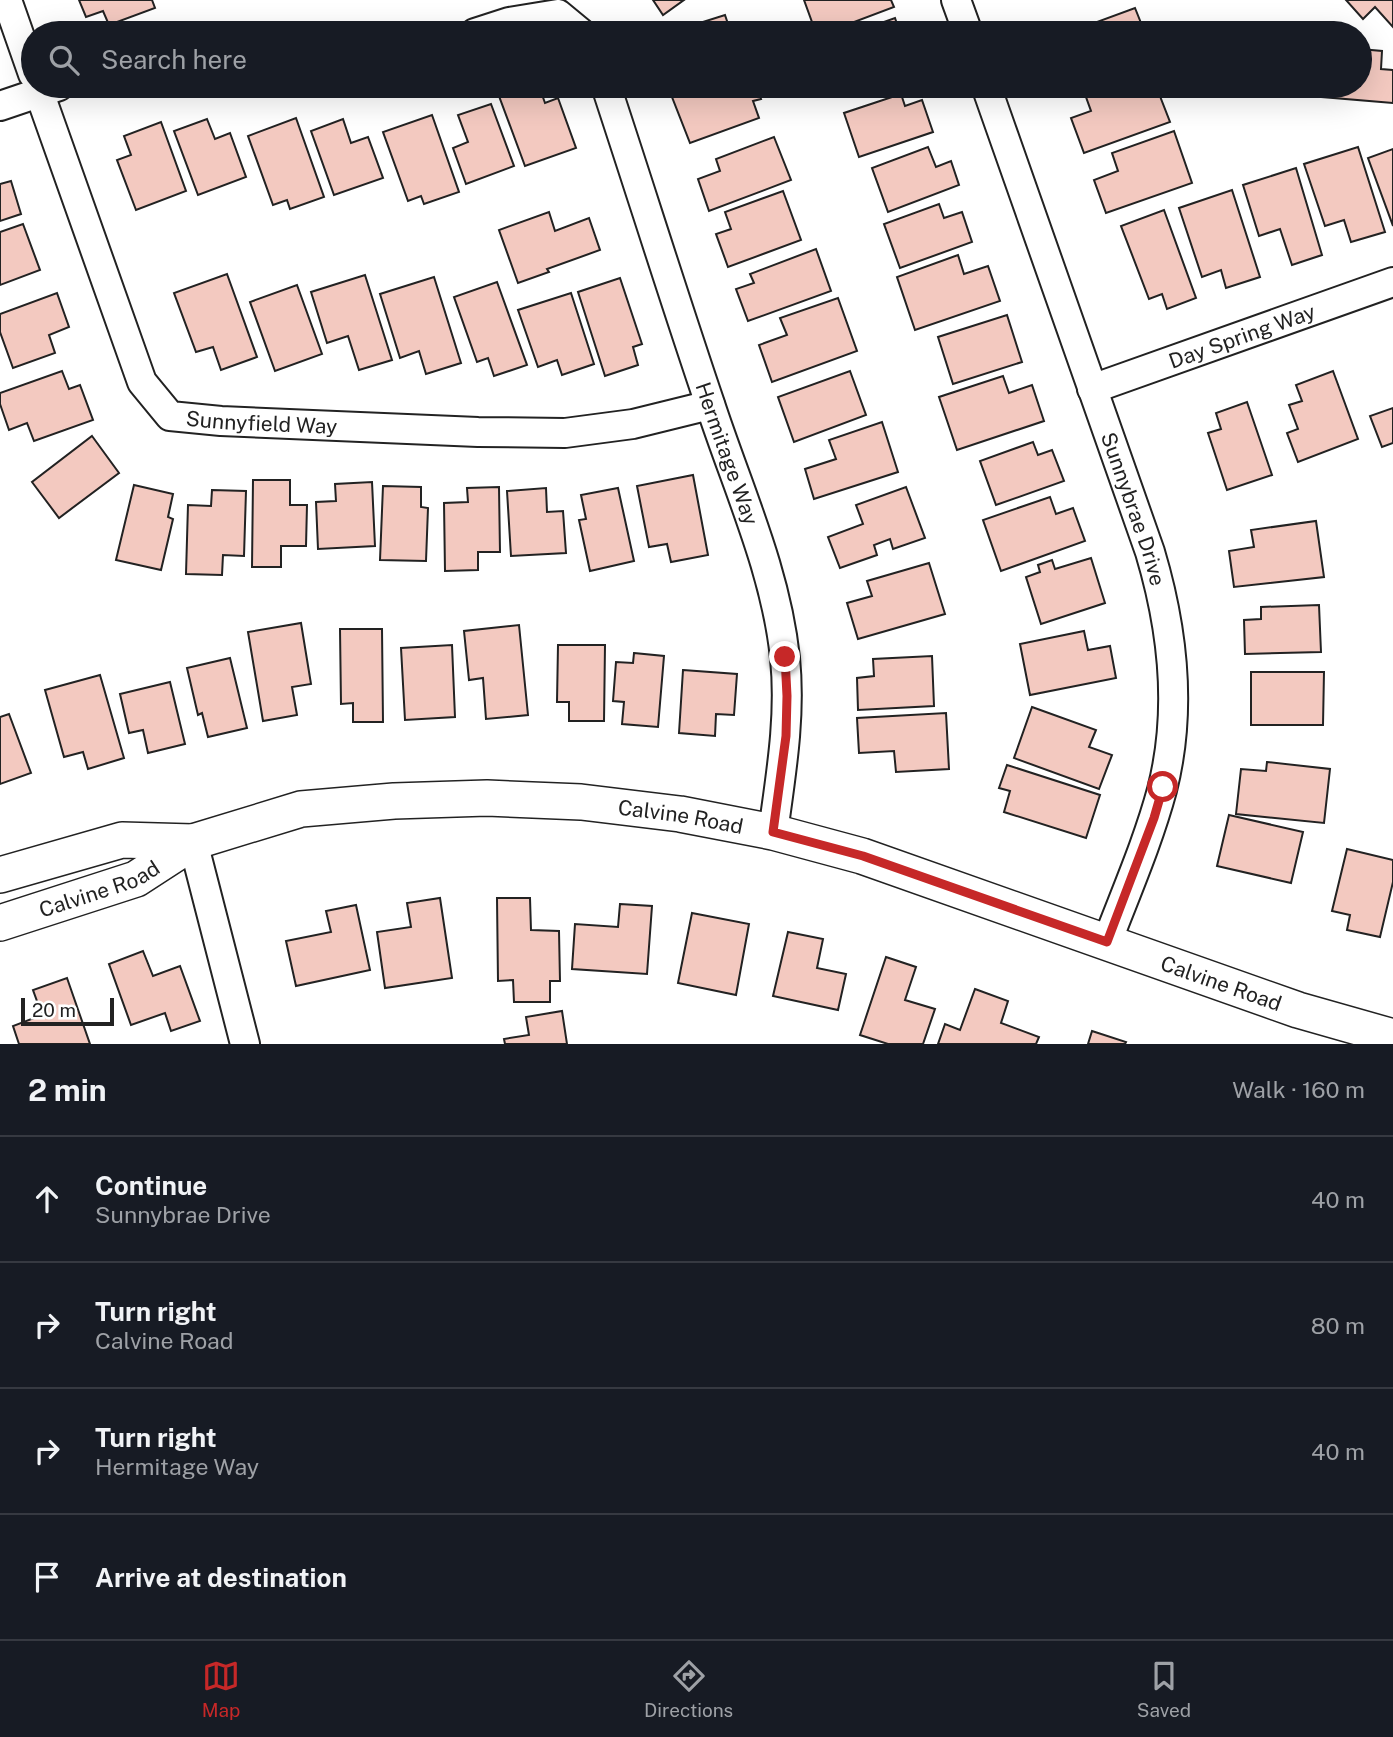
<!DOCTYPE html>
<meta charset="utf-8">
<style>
body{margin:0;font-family:"Public Sans",sans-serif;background:#20242c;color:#f1f3f6}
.scale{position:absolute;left:21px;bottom:18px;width:93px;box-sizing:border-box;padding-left:7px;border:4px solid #222;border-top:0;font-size:19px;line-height:24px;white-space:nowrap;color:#222;-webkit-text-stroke:5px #fff;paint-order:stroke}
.stop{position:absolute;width:21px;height:21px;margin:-16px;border:5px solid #c62828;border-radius:50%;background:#fff}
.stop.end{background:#c62828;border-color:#fff;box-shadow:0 2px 7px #0008}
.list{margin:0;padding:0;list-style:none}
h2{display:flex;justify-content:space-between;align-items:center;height:91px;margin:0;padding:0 28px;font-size:30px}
h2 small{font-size:23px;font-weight:400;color:#9ea1a6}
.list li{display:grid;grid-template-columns:46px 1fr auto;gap:21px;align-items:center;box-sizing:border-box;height:126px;padding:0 28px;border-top:2px solid #363941}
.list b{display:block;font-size:26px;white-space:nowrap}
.list p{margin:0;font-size:23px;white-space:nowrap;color:#9ea1a6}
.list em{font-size:23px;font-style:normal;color:#9ea1a6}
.icon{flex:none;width:38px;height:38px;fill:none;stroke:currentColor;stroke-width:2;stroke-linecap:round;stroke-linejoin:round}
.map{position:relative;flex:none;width:1393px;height:1044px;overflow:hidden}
.search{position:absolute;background:#171b24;box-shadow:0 7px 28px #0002;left:21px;right:21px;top:21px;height:77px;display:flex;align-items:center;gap:18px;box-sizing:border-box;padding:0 24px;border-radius:38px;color:#9ea1a6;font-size:26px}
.sheet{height:595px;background:#171b24}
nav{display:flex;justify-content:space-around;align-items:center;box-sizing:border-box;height:98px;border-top:2px solid #363941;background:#171b24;font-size:19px;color:#9ea1a6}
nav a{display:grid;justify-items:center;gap:4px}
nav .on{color:#c62828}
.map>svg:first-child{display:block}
.building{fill:#f3c9c0;stroke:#222;stroke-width:2}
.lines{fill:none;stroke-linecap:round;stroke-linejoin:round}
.minor-casing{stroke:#222;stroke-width:32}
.tertiary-casing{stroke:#222;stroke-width:38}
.minor{stroke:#fff;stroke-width:28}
.tertiary{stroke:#fff;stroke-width:35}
.route{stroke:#c62828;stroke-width:9}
.labels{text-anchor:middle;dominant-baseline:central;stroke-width:5;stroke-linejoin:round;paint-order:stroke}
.street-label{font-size:21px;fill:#222;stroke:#fff}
</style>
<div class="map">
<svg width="1393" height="1044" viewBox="0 0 1393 1044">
<rect width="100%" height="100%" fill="#fff"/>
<g class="building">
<path d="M79,0H152L155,8L109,25L103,11L86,17Z"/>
<path d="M653,0H684L663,15Z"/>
<path d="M804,0H891L894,7L825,33H816Z"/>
<path d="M1346,0H1393V27L1375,7L1363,19Z"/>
<path d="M1135,8L1145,33H1076L1075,30Z"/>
<path d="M725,15L731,33H668Z"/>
<path d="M895,18L900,33H853Z"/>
<path d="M1360,49L1382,51L1381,69L1393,70V103L1322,97L1323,86H1360Z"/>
<path d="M527,86H539L545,103L558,98L576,148L525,166L499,96Z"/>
<path d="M702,86H756L761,99L753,101L759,118L690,143L672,97Z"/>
<path d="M1118,86H1156L1170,122L1084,153L1071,118L1091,111L1086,97Z"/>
<path d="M901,94L905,106L922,100L933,132L859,157L844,113Z"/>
<path d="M491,104L514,166L466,184L453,148L468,142L458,115Z"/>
<path d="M432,115L459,192L424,204L421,196L408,201L383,132Z"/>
<path d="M296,118L324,197L290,209L287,200L273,205L248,136Z"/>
<path d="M207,119L215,139L230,133L246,177L198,195L174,131Z"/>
<path d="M343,119L351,143L368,137L383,178L334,195L311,131Z"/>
<path d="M161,122L186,191L136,210L117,160L131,155L124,136Z"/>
<path d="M1174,131L1192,183L1106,213L1094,180L1118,171L1112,153Z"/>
<path d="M774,137L791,180L709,211L698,179L720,171L716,159Z"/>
<path d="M928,147L936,167L951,161L959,185L888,212L872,168Z"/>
<path d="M1358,147L1385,232L1351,242L1344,220L1325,226L1304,164Z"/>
<path d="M1393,149V226L1368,158Z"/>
<path d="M1296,168L1322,255L1292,265L1280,229L1259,236L1243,185Z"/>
<path d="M11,181L21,214L0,221V184Z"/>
<path d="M1232,190L1260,277L1226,288L1221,270L1202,277L1179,208Z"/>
<path d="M783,191L801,240L728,267L716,234L731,229L725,212Z"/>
<path d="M939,204L944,218L962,212L972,242L900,268L884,224Z"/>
<path d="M1164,210L1196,298L1167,309L1162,294L1149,299L1121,226Z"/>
<path d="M549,212L555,231L589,218L600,250L547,269L549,272L518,283L499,230Z"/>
<path d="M23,224L40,270L0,285V232Z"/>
<path d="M816,249L831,291L748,321L736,289L754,283L750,274Z"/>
<path d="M958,255L964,274L988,266L1000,301L915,330L897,277Z"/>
<path d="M227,274L257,357L221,370L213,347L196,352L174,293Z"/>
<path d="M365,275L392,360L359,370L348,336L327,343L311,292Z"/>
<path d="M434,277L461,363L426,374L419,351L400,358L380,294Z"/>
<path d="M620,278L642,344L633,347L638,365L605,376L578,292Z"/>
<path d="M497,282L527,365L494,376L488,358L477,362L454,297Z"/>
<path d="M297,285L322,354L275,371L250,302Z"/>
<path d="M57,293L69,327L49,335L55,353L13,368L0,332V314Z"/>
<path d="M571,293L594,364L562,375L557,360L538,367L518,310Z"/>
<path d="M838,298L857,351L772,382L759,345L787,335L780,318Z"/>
<path d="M1007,315L1022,362L953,384L938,337Z"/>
<path d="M62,371L69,389L80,385L93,420L34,441L27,423L9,430L0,404V393Z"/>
<path d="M850,371L866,415L794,442L778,397Z"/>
<path d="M1333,371L1358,439L1298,462L1287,433L1298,429L1289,405L1302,401L1296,385Z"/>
<path d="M1003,376L1009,393L1032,385L1044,421L957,450L939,397Z"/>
<path d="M1247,402L1272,475L1227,490L1208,433L1221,429L1216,413Z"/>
<path d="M1393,408V443L1382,447L1370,416Z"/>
<path d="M882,422L898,472L814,499L805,469L836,459L829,440Z"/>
<path d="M92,436L119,473L59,518L32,482Z"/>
<path d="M1033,442L1038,455L1052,450L1064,481L996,505L980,461Z"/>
<path d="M693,475L708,555L671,562L667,544L649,547L637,486Z"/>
<path d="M253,480H290V505H307L306,546H281V567H252Z"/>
<path d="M372,482L375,546L318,549L316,502L336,501L335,484Z"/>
<path d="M134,485L173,494L168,517L173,519L161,570L116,560Z"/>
<path d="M383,486L421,487V507L428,508L426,561L380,560Z"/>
<path d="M499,487L500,552H478V570L445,571L444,503L468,502L467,488Z"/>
<path d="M906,487L925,538L893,549L890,539L874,545L877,555L840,568L828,537L863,524L856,505Z"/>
<path d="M546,488L547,512L563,511L566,553L511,556L507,491Z"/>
<path d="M618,488L634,561L590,571L579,520L586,519L581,495Z"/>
<path d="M212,490L246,491L244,556L223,555L222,575L186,574L188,505L211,506Z"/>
<path d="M1050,497L1056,514L1073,508L1085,541L1001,571L983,520Z"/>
<path d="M1316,521L1324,577L1234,587L1229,551L1254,547L1251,530Z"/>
<path d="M1091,558L1105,603L1041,624L1026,577L1040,572L1038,565L1052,560L1055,569Z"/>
<path d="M929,563L945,614L858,639L847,603L872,596L867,581Z"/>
<path d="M1319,605L1321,652L1245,654L1244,620L1261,619V607Z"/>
<path d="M301,623L311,684L292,687L297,715L263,721L248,632Z"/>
<path d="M519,625L528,715L486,719L483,678L469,680L464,631Z"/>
<path d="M340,629H382L383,722H353V703L341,704Z"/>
<path d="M1084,631L1088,650L1110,646L1116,678L1030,695L1020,644Z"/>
<path d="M452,645L455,717L405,720L401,648Z"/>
<path d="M558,645H605L604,721H569V702H557Z"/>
<path d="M634,653L664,656L658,727L622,724L624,702L613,701L616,662L633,663Z"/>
<path d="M932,656L934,706L858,710L857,678L874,676L873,659Z"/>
<path d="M230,658L247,728L208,737L202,713L198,715L187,668Z"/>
<path d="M683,670L737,674L734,715L716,714L715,736L679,733Z"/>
<path d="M1251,672H1324L1323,725H1251Z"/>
<path d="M100,675L124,758L88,769L83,752L64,757L45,690Z"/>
<path d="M170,682L185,744L148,753L143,730L129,733L120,694Z"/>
<path d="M1032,707L1096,730L1089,747L1112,755L1099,789L1014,758Z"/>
<path d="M946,713L949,769L896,772L894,751L859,753L857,718Z"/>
<path d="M9,714L31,773L0,784V717Z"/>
<path d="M1267,762L1330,769L1324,823L1236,814L1241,769L1266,771Z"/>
<path d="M1007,765L1100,795L1086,838L1004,812L1010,791L999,788Z"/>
<path d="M1229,815L1303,832L1291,883L1217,866Z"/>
<path d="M1347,849L1393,860V882L1380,937L1347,930L1350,915L1332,911Z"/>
<path d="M440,898L452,978L385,988L377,932L411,927L407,903Z"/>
<path d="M497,898H530L531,930L559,931L560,981H550V1002H514L513,980L498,981Z"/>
<path d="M620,904L652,906L647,974L572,969L575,924L618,927Z"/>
<path d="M356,905L370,970L296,986L286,941L331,932L326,911Z"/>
<path d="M692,913L749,924L736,995L678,983Z"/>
<path d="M788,932L823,939L817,968L846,974L838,1010L773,996Z"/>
<path d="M143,951L153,976L180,966L200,1021L171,1031L165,1013L131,1025L109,964Z"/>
<path d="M886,957L916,967L905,1000L935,1009L923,1044H888L860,1035Z"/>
<path d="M67,978L90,1044H19L13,1026L42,1015L33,990Z"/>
<path d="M975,989L1008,1001L1001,1023L1039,1037L1036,1044H938L945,1024L960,1030Z"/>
<path d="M562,1011L567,1044H505L504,1039L529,1035L526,1017Z"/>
<path d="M1092,1031L1126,1042L1125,1044H1088Z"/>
</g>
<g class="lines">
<defs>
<g id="minor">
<path d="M7,0L33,74"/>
<path d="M956,0L968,33"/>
<path d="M475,33L509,22L558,14L581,33"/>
<path id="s1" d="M37,86L142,382L170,416L221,421L478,432L565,433L633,424L710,405"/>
<path id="s2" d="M606,86C641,192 674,298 710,404C737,487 776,570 785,658C791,716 781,774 773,832"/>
<path id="s3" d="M986,86L1150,552C1173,629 1182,712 1162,790C1148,842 1126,892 1107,942"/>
<path d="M0,106L59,86"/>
<path id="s4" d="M1092,389L1393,282"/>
<path d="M193,842L245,1044"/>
</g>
<g id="tertiary">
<path d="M0,875L122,840L193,842"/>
<path id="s5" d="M0,923L136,879L193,842L301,809L394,801L487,798L581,802L680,814L773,832L862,856L1298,1010L1393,1037"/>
</g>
</defs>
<use href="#minor" class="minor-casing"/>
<use href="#tertiary" class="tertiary-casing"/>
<use href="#minor" class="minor"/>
<use href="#tertiary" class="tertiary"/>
</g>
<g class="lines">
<path class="route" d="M785,657L787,696L786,736L773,832L863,856L1107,942L1154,818L1163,787"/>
</g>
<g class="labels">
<g class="street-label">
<text stroke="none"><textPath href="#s4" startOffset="159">Day Spring Way</textPath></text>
<text stroke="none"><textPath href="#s1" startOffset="450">Sunnyfield Way</textPath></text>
<text stroke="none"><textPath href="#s2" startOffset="387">Hermitage Way</textPath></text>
<text stroke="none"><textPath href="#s3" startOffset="448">Sunnybrae Drive</textPath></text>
<text stroke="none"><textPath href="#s5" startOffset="705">Calvine Road</textPath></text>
<text stroke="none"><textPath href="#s5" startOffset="105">Calvine Road</textPath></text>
<text stroke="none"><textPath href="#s5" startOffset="1272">Calvine Road</textPath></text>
</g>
</g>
</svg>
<div class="scale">20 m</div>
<div class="stop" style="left:1163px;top:787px"></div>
<div class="stop end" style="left:785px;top:657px"></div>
<div class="search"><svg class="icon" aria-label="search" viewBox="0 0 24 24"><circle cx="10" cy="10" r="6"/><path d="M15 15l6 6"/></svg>Search here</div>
</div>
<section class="sheet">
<h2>2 min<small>Walk · 160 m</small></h2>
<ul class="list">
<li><svg class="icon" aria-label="ahead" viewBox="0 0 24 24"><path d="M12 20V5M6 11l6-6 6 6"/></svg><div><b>Continue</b><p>Sunnybrae Drive</p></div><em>40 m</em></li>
<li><svg class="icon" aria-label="right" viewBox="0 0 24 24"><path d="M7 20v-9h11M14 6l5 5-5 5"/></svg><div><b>Turn right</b><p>Calvine Road</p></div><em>80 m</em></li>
<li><svg class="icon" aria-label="right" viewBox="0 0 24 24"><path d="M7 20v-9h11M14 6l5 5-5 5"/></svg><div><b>Turn right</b><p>Hermitage Way</p></div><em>40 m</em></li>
<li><svg class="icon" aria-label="arrive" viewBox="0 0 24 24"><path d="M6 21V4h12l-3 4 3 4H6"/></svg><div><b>Arrive at destination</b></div></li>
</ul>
</section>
<nav>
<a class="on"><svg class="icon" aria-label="map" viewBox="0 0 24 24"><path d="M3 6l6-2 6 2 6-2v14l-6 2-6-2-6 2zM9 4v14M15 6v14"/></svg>Map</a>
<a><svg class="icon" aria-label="directions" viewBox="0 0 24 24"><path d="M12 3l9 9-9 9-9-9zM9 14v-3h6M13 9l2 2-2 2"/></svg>Directions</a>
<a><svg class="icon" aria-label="saved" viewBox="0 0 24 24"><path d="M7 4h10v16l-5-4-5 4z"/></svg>Saved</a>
</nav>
